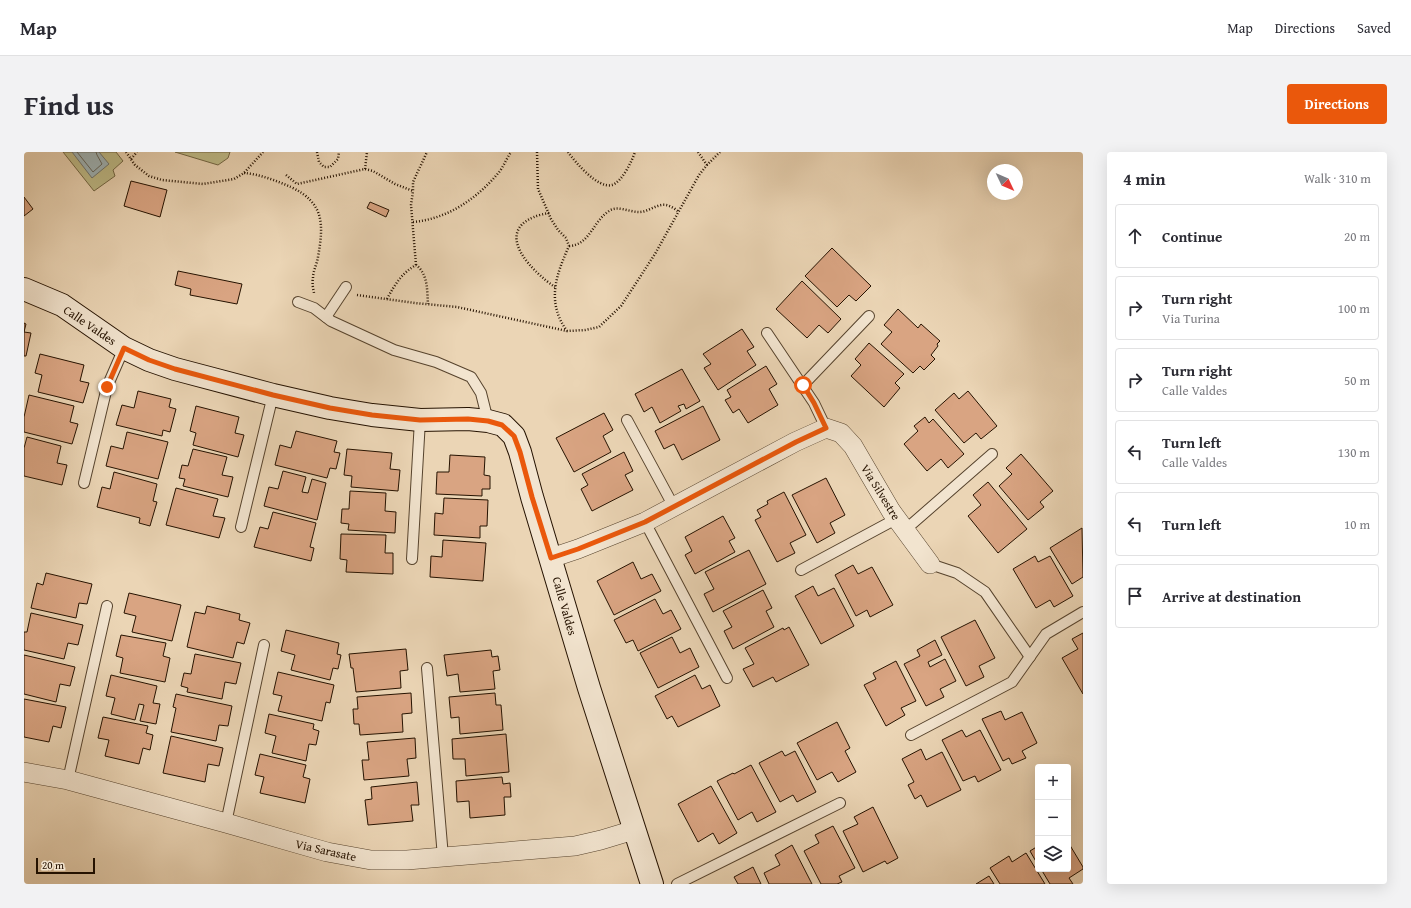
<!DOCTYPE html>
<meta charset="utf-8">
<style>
body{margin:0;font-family:"Gentium Book Plus",serif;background:#f2f2f3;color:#2b2b33}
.controls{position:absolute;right:12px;bottom:12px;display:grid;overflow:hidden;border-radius:4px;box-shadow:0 4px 16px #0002}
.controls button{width:36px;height:36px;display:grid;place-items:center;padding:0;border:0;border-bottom:1px solid #e1e1e2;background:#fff;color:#2b2b33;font:20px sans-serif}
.compass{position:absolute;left:963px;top:12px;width:36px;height:36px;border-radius:50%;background:#fff;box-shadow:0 4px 16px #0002;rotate:134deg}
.scale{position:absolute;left:12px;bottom:10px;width:59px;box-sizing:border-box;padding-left:4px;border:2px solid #251200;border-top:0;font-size:11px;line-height:14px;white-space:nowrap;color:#251200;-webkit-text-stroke:3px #f2e4cf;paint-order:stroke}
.stop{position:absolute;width:12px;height:12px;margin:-9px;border:3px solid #ea580c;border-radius:50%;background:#fff}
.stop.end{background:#ea580c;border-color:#fff;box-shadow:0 1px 4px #0008}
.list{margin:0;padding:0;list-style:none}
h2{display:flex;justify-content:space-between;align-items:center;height:52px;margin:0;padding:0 16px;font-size:17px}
h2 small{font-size:13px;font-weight:400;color:#7c7c81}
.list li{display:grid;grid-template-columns:26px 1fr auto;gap:12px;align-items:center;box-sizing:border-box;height:64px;margin:0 8px 8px;padding:0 8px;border:1px solid #e1e1e2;border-radius:4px}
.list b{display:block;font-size:15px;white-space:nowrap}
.list p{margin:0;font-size:13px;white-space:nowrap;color:#7c7c81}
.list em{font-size:13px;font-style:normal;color:#7c7c81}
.icon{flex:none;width:22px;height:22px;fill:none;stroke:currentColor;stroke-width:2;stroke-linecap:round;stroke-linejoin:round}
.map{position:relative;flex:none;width:1059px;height:732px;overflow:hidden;border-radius:4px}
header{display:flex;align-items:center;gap:24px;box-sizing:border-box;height:56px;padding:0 20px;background:#fff;border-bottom:1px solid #e1e1e2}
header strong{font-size:19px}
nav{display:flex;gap:22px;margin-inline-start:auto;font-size:14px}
.intro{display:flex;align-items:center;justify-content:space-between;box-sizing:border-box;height:96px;padding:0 24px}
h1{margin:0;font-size:28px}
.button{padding:10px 18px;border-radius:4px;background:#ea580c;color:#fff;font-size:14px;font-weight:700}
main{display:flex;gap:24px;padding:0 24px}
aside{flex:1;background:#fff;border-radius:4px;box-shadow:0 4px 16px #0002}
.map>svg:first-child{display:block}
.green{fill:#bebb88;stroke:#726644}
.water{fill:#9eb5b9;stroke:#6e746f}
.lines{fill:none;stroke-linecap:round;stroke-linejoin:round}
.shore{stroke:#62645c;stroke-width:1}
.building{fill:#d9a482;stroke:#251200}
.lane-casing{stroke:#56432d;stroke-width:12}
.street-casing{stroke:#56432d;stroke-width:20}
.secondary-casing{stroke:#251200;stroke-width:24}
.path{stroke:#251200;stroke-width:2.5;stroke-dasharray:1 2;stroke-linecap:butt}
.lane{stroke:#f2e4cf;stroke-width:10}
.street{stroke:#f2e4cf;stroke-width:19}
.secondary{stroke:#f2e4cf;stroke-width:22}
.route{stroke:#ea580c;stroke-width:5}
.labels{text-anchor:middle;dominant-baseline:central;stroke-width:3;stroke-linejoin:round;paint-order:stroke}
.street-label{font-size:12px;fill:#251200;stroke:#f2e4cf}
</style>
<header>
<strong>Map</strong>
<nav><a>Map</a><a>Directions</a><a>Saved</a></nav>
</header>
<div class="intro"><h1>Find us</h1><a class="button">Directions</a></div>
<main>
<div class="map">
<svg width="1059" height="732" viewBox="0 0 1059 732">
<rect width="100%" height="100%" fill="#ebd5b5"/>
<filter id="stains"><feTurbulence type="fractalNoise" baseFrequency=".005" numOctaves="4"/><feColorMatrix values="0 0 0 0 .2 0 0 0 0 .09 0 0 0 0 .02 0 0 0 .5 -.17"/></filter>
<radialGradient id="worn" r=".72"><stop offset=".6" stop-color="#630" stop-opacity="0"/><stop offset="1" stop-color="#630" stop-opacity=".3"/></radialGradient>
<g class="green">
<path d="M39,0H92L99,9L89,18L91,24L70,39Z"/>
<path d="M151,0H206L204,6L194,13Z"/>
</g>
<path class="water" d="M48,0H75L85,12L68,26Z"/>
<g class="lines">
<path class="shore" d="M53,0L69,20L78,12L73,3L72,0"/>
</g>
<g class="building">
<path d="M107,29L143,38L136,65L100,54Z"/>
<path d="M0,45L9,57L0,64Z"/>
<path d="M346,50L365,58L362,65L343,56Z"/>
<path d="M808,96L847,134L832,149L825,143L813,155L781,124Z"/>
<path d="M154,119L218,132L213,152L166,143L167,137L151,133Z"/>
<path d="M778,129L817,167L804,181L795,173L783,186L752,157Z"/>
<path d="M874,157L894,176L897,172L916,189L913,192L914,194L907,203L911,207L900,218L896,214L889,221L857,192L868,180L860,173Z"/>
<path d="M0,171L2,172L0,180L7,181L2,204H0Z"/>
<path d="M718,177L730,195L723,199L732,213L694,238L680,216L687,212L679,202Z"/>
<path d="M845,191L880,222L871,231L876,236L860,255L827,224L837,213L831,207Z"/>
<path d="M16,202L60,213L56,229L65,231L59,251L14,240L18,223L11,221Z"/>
<path d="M742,214L753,232L745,237L754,253L724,271L715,257L709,261L701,248L707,245L703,238Z"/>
<path d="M658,217L676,249L662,257L660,252L654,254L657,259L636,271L628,255L620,260L611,242Z"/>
<path d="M114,239L147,247L145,255L152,257L146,280L139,278L138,284L92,273L98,253L110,256Z"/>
<path d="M944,239L973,274L957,287L952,281L940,291L911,258L930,241L935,247Z"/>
<path d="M5,243L50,254L46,270L54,272L48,292L0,280V265Z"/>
<path d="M172,254L215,265L211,281L220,283L214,305L169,293L172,281L166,279Z"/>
<path d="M679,254L696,288L658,308L650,292L640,297L631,279Z"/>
<path d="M580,261L589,278L579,284L587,300L550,320L532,286Z"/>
<path d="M901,265L905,271L909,267L940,302L924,316L917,307L903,319L880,292L894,279L890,274Z"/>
<path d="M272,279L313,289L310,300L316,301L312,317L306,316L303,326L251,313L256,293L267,296Z"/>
<path d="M103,280L144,290L134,327L82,314L87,294L99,297Z"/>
<path d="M3,285L37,294L33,311L43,313L38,333L0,324V296Z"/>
<path d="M169,297L203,305L198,323L209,325L204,345L159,334L161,327L155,326L158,313L164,314Z"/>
<path d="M323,297L368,301L366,317L376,318L374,339L327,335L328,324L320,323Z"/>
<path d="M600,300L609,319L601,323L609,338L568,359L557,337L564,333L558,322Z"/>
<path d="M997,302L1029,339L1016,350L1020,355L1004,368L975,334L988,322L982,316Z"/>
<path d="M426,303L461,305L460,323L466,324V337H458V344L412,342L413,320H425Z"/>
<path d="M259,319L282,325L278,340L284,341L288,327L302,331L293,368L240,354L245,335L254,337Z"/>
<path d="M90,320L133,332L129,349L133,350L126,374L115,371L116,366L73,355L78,335L86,337Z"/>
<path d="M802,326L821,363L806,371L811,381L793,391L768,343Z"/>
<path d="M964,330L1003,377L974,401L944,364L957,353L949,343Z"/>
<path d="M152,336L194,347L189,364L201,366L195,386L142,373Z"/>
<path d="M326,339L362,341L361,359L372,360L371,381L324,378L325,372L317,371L318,357H325Z"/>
<path d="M760,340L782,383L766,391L771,401L753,410L731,368L737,365L733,358L744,352L743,349Z"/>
<path d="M420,346L464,348L463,374H456V386L410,383L411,361L419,362Z"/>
<path d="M249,360L292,371L286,395L290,396L287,409L230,395L236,375L244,377Z"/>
<path d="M699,364L711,386L705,389L711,400L671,422L661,403L668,399L661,385Z"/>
<path d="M1058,376L1059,425L1048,432L1026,396Z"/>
<path d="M317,382L362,383L361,401H369V422L322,420L323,408L316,407Z"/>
<path d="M419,388L462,391L459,429L406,425L407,404L418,405Z"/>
<path d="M725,398L742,432L689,460L680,442L690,437L681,420Z"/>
<path d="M1011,404L1014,410L1026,404L1049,444L1030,455L1026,448L1012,456L989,417Z"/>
<path d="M609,410L617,427L628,422L637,439L590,463L573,429Z"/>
<path d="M829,413L834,422L848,415L869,453L846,465L843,458L832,464L811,423Z"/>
<path d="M22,421L68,432L63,452L55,451L52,466L7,456L13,431L19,433Z"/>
<path d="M789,434L794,444L810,436L830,474L797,492L771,444Z"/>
<path d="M739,438L748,456L742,459L750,475L709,497L700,479L708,475L699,459Z"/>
<path d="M105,441L157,453L148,489L108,480L112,464L100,461Z"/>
<path d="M631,447L639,462L647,458L657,477L614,499L609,488L602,491L590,468Z"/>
<path d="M183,454L216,462L215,468L226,471L220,492L213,490L209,506L163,495L171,460L181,462Z"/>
<path d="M7,461L59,473L54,493L44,491L40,507L0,498V480H3Z"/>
<path d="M951,468L971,506L955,514L960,525L942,534L917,485Z"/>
<path d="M765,475L785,513L752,530L749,525L729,535L719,517L730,512L721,496L759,476L760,478Z"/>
<path d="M262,478L315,491L313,502L317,503L314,517L309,516L306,528L267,518L271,503L257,499Z"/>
<path d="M1059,481V542L1038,506L1054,497L1048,487Z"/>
<path d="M97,483L142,491L139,504L146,506L141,530L96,521L99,506L92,504Z"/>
<path d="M648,485L656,501L666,496L675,515L634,536L616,501Z"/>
<path d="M911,488L918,503L904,510L906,515L921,507L932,529L916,537L920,545L902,554L880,512L896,504L893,498Z"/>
<path d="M382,497L384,518L376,519L377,536L332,540L329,516H327L325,502Z"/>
<path d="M467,498L468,505L474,504L476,518L469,519L471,537L436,540L434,522L423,524L420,503Z"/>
<path d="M171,502L217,511L212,532L201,530L198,547L163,540L164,536L157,534L160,521L167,522Z"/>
<path d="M0,503L51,515L46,534L36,532L32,550L0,542Z"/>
<path d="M872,509L892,549L877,556L881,563L862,574L840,533L852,527L849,521Z"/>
<path d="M254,520L310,533L306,551L302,550L298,569L254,559L258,544L249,542Z"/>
<path d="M87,523L133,534L129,551L136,552L132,572L116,569L120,553L115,552L111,568L87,562L91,546L82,544Z"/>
<path d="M671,523L678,537L686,533L696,554L654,575L648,564L643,567L631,544Z"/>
<path d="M387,541L388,561L378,562L379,580L336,583L335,572H330L329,557H334L333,545Z"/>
<path d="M471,541L472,553H477L479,578L436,582L435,565L427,566L425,545Z"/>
<path d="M152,542L208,554L204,574L195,573L192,589L147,580L152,556L149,555Z"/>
<path d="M0,547L42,555L37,576L29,574L25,590L0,585Z"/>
<path d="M977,559L981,568L998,560L1013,591L998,599L1002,606L988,612L985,606L979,609L958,567Z"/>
<path d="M245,562L290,572L289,577L295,579L292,593L285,592L282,609L248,601L252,584L241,581Z"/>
<path d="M79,565L124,574L122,581L129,583L126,598L119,596L115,612L81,604L85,588L74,586Z"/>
<path d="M813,570L826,596L821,599L832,620L814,630L808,620L793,628L773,591Z"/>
<path d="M938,578L942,585L956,578L977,618L954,630L951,624L939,629L918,588Z"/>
<path d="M482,582L485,620L442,624L441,607H429L428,587Z"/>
<path d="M147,584L199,596L195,614L184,612L181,630L139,621Z"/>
<path d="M391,586L392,606L383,607L385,624L340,628L338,608H345L343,590Z"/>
<path d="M897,597L902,608L918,600L937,638L903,655L897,643L891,647L884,633L890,630L878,607Z"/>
<path d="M758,599L761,604L771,599L792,640L773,650L769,643L756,650L735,611Z"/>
<path d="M236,602L282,613L279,625L286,627L281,651L236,641L240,625L231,623Z"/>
<path d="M727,613L752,660L733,670L728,660L714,668L693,629L709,621L710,622Z"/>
<path d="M478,625L479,632L486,631L487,645H480L481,663L446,666L445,649L433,650L432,629Z"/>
<path d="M393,630L395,653H387L389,669L344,673L341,648L348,647L347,635Z"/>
<path d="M687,634L713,681L695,692L689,681L674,690L654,652Z"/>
<path d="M849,655L874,706L863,712L861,709L839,720L819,679L834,672L830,665Z"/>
<path d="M809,674L831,716L815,724L818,730L813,732H797L780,699L795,691L791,683Z"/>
<path d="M1044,690L1059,715V717L1045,726L1049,732H1026L1017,717H1044Z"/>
<path d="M768,693L788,732H745L740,721L756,713L751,703Z"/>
<path d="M1014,694V713L1006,699Z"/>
<path d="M1002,701L1021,732H976L966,716L985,704L988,710Z"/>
<path d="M729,715L737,732H714L710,725Z"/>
<path d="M965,724L970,732H952Z"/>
</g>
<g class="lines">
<defs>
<g id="lane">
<path d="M274,150L290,156L307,169L370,198L412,210L447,225L457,241L464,269"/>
<path d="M302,165L322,135"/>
<path d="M743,181L790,251L802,276"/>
<path d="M779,233L845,164"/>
<path d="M603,268L650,355"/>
<path d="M60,331L83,235L100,196"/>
<path d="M621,370L703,526"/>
<path d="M217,375L249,243"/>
<path d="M881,378L968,302"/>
<path d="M388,407L396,268"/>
<path d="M906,412L933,421L961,440L1006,505"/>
<path d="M777,418L872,367"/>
<path d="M403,516L419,705"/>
<path d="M887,583L988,530L1022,482L1059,460"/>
<path d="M44,628L83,454"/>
<path d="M202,671L240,493"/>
<path d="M653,732L816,651"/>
</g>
<g id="street">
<path d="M527,406L554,397L621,370L771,290L802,276L817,281L829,294L867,359L906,412"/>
<path d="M0,620L44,628L202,671L303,700L347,708H383L551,694L577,688L610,678"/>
</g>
<path id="secondary" d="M0,137L38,153L100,196L125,208L151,217L249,243L306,256L348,263L396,268L444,267L464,269L479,273L490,284L496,300L508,345L565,536L628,732"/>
</defs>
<use href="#lane" class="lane-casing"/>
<use href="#street" class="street-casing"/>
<use href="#secondary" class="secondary-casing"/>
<g class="path">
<path d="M102,0L111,13L125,24L138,28L179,32L210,27L220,21L239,0"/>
<path d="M293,0L295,10L300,15H306L314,7L315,0"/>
<path d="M513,0L514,37L527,67L534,78L542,86L545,94C532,123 522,150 543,179"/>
<path d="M544,0C551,10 574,37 588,33C598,30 608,9 611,0"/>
<path d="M674,0L683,13"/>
<path d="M107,7L113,0"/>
<path d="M341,17L343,0"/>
<path d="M220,21C235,22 253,29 267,35C300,51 300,71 294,105C293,112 289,119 289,126C288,131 289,136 290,141"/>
<path d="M262,23L273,32L341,17L349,19L371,32L389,39"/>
<path d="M525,61C520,62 514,63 510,65C469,82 510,121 531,135"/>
<path d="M389,70C424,67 454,46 476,19C480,13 483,6 487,0"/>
<path d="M545,94C566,93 569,69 585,59C593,53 605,60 615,60C623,60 630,54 638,53C644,52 650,56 655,60"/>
<path d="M392,113L387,53L389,39V30L403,0"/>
<path d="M333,143L391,151L433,155L543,179L561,178L575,175L597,154L631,102L675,23L683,13L696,0"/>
<path d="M363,147C371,132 378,121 392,113C404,122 403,138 404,152"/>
</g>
<use href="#lane" class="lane"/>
<use href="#street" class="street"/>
<use href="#secondary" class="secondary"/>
</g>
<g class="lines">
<path class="route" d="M83,235L100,196L125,208L151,217L249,243L306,256L348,263L396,268L444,267L464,269L478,273L490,284L496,300L508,345L527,406L554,397L621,370L772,290L802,276L790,251L779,233"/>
</g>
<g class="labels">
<g class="street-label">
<text transform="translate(66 173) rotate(34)">Calle Valdes</text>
<text transform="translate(857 340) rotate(58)">Via Silvestre</text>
<text transform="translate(541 454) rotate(74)">Calle Valdes</text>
<text transform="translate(302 698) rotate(13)">Via Sarasate</text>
</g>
</g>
<rect width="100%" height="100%" filter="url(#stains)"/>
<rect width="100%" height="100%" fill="url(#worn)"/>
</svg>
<div class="controls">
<button>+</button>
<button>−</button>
<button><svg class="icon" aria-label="layers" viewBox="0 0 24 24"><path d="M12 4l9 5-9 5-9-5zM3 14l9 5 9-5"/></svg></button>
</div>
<svg class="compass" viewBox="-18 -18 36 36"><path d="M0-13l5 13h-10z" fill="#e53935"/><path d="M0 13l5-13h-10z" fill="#7c7c81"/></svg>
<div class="scale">20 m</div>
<div class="stop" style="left:779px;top:233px"></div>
<div class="stop end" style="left:83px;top:235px"></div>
</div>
<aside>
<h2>4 min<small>Walk · 310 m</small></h2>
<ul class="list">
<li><svg class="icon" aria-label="ahead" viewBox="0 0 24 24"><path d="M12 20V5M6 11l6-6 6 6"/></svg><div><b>Continue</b></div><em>20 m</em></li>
<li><svg class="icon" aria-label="right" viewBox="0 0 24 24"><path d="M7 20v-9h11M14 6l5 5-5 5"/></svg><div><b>Turn right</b><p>Via Turina</p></div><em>100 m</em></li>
<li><svg class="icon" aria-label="right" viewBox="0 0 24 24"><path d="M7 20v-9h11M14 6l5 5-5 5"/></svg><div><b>Turn right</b><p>Calle Valdes</p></div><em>50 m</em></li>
<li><svg class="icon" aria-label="left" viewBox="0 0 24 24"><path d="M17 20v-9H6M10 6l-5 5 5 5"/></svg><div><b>Turn left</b><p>Calle Valdes</p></div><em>130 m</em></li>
<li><svg class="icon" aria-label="left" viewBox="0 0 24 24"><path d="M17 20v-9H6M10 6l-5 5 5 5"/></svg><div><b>Turn left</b></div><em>10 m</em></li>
<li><svg class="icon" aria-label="arrive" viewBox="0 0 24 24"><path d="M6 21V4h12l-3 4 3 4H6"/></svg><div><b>Arrive at destination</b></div></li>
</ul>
</aside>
</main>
